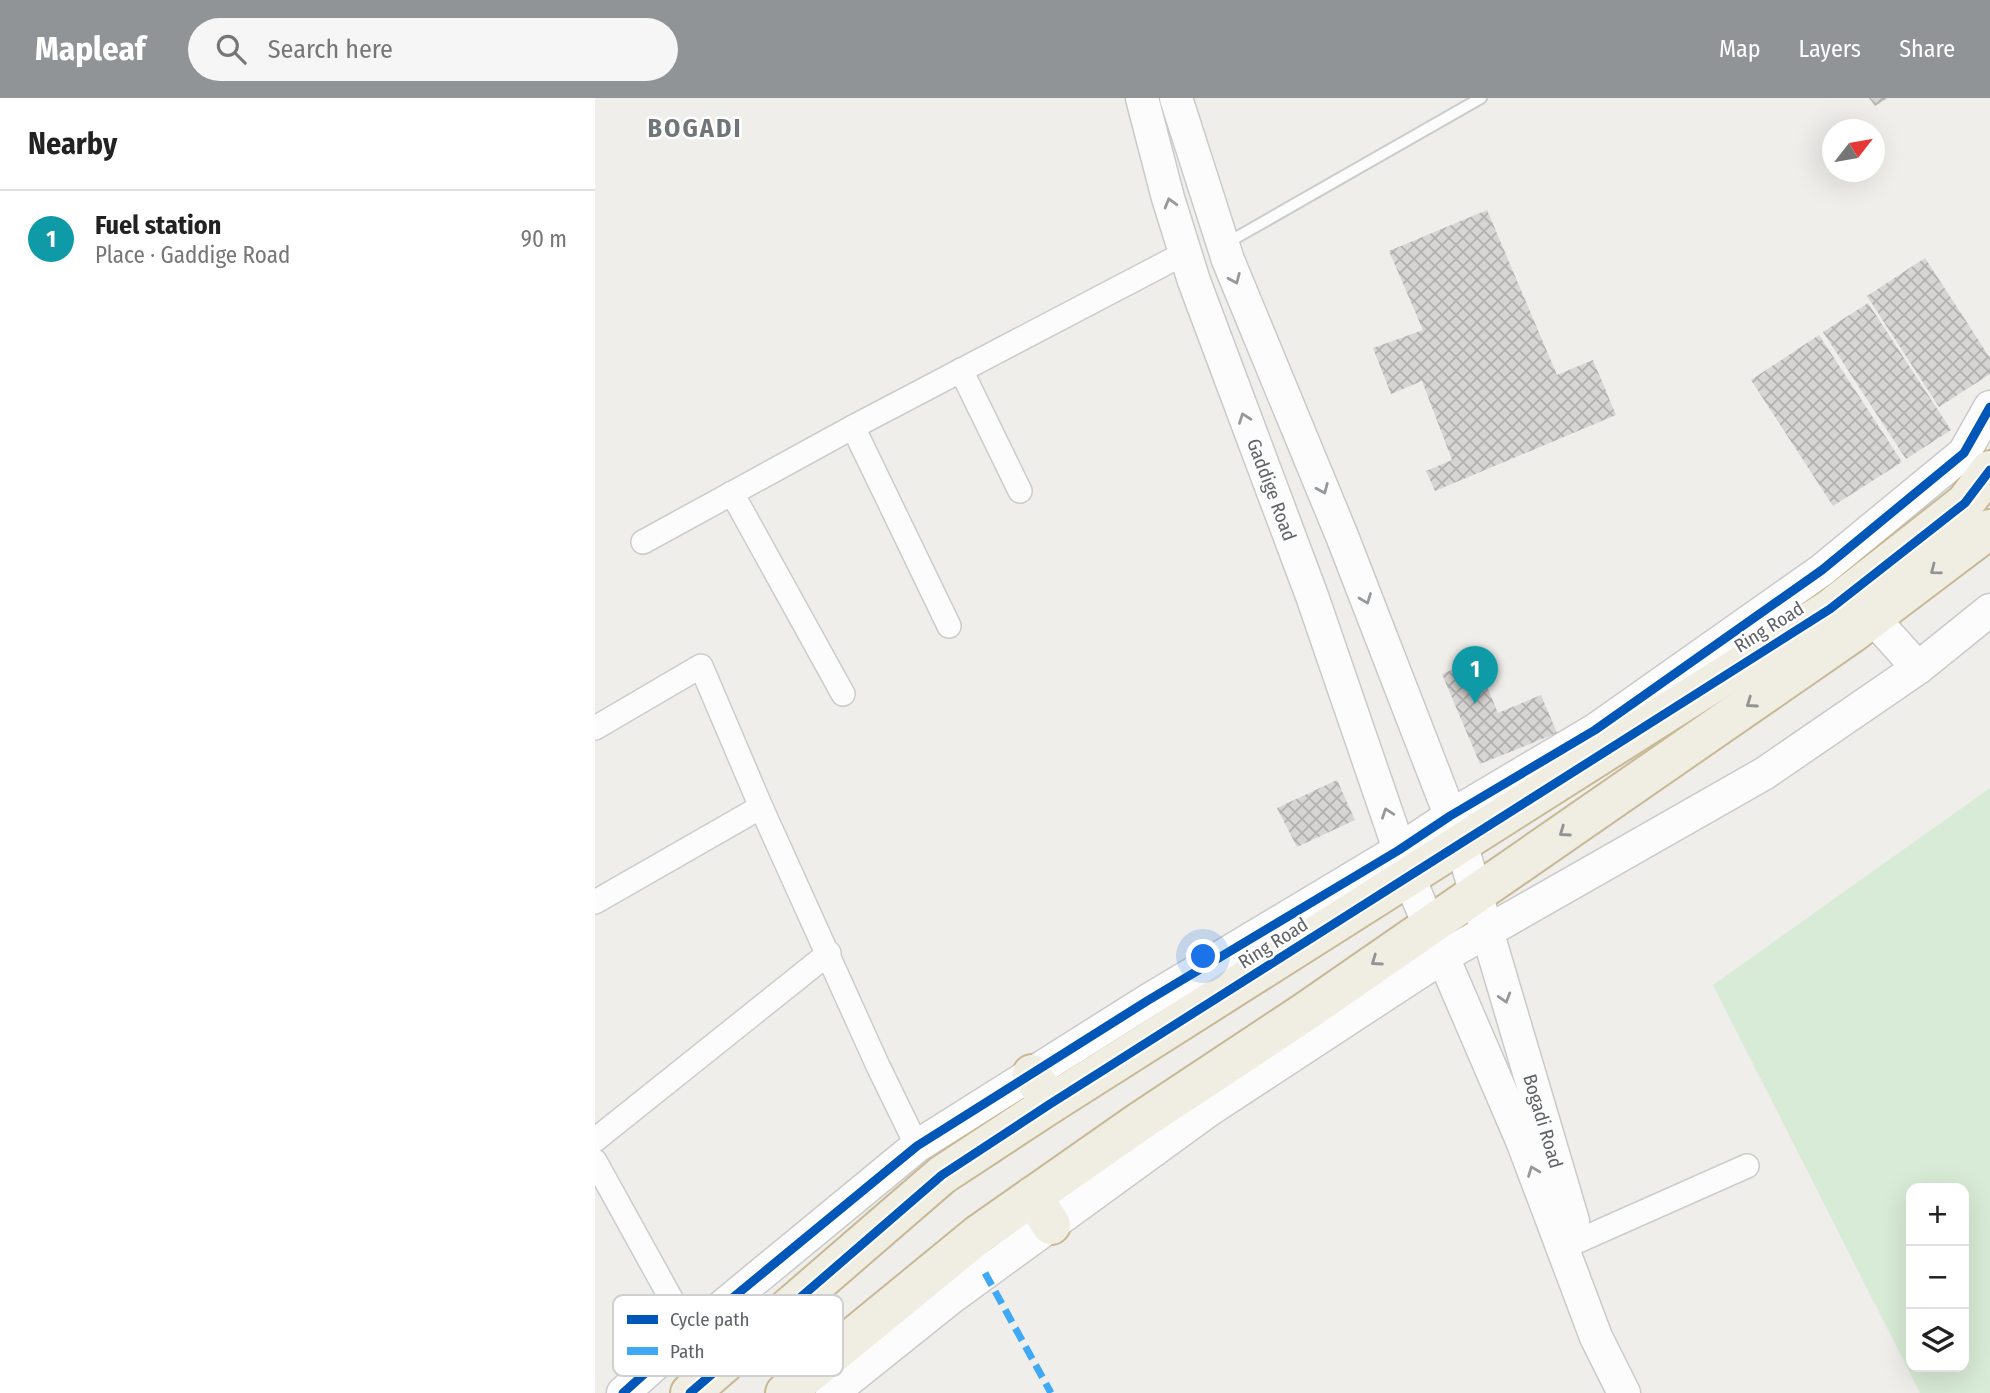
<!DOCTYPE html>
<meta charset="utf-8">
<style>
body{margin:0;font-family:"Fira Sans Condensed",sans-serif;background:#f6f6f6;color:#222}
.controls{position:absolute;right:21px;bottom:21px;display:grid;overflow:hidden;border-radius:14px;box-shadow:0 7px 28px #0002}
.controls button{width:63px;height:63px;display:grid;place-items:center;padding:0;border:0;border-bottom:2px solid #e0e0e0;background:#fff;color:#222;font:35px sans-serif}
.compass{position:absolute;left:1227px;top:21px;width:63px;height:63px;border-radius:50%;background:#fff;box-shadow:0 7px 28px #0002;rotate:59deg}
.you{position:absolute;left:609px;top:859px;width:24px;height:24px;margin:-18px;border:5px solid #fff;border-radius:50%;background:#1a73e8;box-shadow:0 0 0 10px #1a73e833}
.badge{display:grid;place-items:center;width:46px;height:46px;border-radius:50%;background:#919496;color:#fff;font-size:23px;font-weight:700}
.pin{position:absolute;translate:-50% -58px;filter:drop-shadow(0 2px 4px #0008)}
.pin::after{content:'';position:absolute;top:37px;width:24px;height:21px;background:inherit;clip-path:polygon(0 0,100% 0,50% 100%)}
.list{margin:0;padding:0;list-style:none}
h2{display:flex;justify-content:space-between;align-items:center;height:91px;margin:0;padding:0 28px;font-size:30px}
h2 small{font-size:23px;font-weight:400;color:#767676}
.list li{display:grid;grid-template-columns:46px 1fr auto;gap:21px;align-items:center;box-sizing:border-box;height:98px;padding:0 28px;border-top:2px solid #e0e0e0}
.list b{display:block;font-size:26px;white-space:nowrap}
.list p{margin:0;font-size:23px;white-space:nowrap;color:#767676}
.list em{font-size:23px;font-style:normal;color:#767676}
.icon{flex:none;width:38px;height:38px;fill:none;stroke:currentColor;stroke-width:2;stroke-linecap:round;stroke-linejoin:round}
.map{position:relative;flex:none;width:1395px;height:1295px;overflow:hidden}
header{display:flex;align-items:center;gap:42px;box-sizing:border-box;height:98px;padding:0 35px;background:#919496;color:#fff}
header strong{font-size:33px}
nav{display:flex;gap:38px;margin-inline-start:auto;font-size:24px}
.search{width:490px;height:63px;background:#f6f6f6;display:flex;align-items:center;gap:18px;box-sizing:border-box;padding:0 24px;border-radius:38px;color:#767676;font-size:26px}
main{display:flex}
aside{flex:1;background:#fff}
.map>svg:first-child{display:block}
.grass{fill:#d8ebd6;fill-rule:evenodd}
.building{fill:url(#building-cross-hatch)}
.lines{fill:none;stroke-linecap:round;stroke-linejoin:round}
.lane-casing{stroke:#cbcccc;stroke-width:14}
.street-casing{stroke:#cbcccc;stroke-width:26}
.secondary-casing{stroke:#cacacb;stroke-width:35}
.highway-casing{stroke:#c8b996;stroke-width:42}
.lane{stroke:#fdfcfc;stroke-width:10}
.street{stroke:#fdfcfc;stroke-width:23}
.secondary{stroke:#fdfcfc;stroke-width:32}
.highway{stroke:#f0ede3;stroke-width:38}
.quiet{stroke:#3fa9f5;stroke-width:7;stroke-dasharray:14 7;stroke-linecap:butt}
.cycleway-casing{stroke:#fff;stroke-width:13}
.cycleway{stroke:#0057b8;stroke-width:9}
.oneway{stroke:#96999c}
.oneway2{stroke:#929393}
.labels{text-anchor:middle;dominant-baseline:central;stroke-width:5;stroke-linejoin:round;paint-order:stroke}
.street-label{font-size:19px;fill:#5f6368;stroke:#fff}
.district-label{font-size:26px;font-weight:bold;letter-spacing:2px;fill:#70757a;stroke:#fff}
.key{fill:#fff;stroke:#cfd0d2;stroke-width:2}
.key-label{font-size:19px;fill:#5f6368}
</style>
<header>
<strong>Mapleaf</strong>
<div class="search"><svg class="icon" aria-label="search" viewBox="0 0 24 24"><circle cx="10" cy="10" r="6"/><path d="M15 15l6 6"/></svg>Search here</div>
<nav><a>Map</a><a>Layers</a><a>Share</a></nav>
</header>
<main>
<aside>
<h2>Nearby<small></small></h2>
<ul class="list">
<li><span class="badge" style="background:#0f9aa8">1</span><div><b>Fuel station</b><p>Place · Gaddige Road</p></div><em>90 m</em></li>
</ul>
</aside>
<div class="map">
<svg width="1395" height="1295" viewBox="0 0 1395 1295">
<defs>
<pattern id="building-cross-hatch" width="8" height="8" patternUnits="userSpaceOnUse" patternTransform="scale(1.75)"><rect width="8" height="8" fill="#d6d5d3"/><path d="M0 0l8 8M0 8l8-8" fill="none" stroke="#b1b0af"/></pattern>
</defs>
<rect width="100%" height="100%" fill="#efeeea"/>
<path class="grass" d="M1395,690V1295H1325L1118,887ZM1316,1090H1369V1269H1316Z"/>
<g class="building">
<path d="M1274,0H1293L1280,8Z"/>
<path d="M892,112L962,277L998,262L1021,317L840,393L831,373L857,362L827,283L796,296L778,250L828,232L794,153Z"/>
<path d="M1330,160L1395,260V276L1344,309L1272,198Z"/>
<path d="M1273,205L1356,332L1311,361L1228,234Z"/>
<path d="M1224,237L1307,364L1238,408L1156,282Z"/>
<path d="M881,562L903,615L946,597L962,635L885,666L847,576Z"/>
<path d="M742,682L760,722L702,749L682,710Z"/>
</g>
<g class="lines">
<defs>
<path id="lane" d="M630,146L886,0"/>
<g id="street">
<path d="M366,272L425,393"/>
<path d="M258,329L354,528"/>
<path d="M137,395L248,596"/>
<path d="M48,444L258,329L590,155"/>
<path d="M0,630L106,568L166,709L283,968L322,1048"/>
<path d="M0,804L166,709"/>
<path d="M0,1042L234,855"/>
<path d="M0,1063L95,1235"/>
<path d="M983,1143L1152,1068"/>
</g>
<g id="secondary">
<path id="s1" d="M547,0L573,100L599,183L717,498L814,780L928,1045L1001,1239L1029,1295"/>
<path id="s2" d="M581,0L633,162L747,438L866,745L978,1123"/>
<path d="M1277,519L1323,570"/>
<path d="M28,1295L95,1235L322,1048L552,903L804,752L855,718L1000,632L1227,472L1369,355L1395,309"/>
<path d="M237,1295L357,1199L614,1012L849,858L1170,675L1323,570L1395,512"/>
</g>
<g id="highway">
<path d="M437,976L455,1006"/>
<path d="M438,1098L456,1127"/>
<path d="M95,1295L347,1077L455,1006L1235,511L1370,405L1395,372"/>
<path d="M190,1295L384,1136L544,1024L710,914L1256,536L1395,431"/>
</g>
</defs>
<use href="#lane" class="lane-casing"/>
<use href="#street" class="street-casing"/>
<use href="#secondary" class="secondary-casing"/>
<use href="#highway" class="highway-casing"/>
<use href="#lane" class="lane"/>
<use href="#street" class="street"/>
<use href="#secondary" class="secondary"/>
<use href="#highway" class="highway"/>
<path class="quiet" d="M390,1175L456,1295"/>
<defs>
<g id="cycleway">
<path d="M28,1295L95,1235L322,1048L552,903L804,752L855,718L1000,632L1227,472L1369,355L1395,309"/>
<path d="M95,1295L347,1077L455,1006L1235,511L1370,405L1395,372"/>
</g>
</defs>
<use href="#cycleway" class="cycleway-casing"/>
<use href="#cycleway" class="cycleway"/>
</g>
<defs><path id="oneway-chevron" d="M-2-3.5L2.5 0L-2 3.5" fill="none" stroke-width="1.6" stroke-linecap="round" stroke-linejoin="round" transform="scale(1.75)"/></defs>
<g class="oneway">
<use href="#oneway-chevron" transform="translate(575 105) rotate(-106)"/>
<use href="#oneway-chevron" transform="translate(640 181) rotate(67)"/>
<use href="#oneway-chevron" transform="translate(649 320) rotate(-110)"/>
<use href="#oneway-chevron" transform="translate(728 391) rotate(67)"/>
<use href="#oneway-chevron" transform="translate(771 501) rotate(69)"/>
<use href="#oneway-chevron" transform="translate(792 715) rotate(-109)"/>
<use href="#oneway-chevron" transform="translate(910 900) rotate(73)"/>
<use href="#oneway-chevron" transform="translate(938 1073) rotate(-111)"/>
</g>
<g class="oneway2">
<use href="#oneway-chevron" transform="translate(1340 472) rotate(143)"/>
<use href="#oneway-chevron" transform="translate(1156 605) rotate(145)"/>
<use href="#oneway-chevron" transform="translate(969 734) rotate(145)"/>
<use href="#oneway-chevron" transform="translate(781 863) rotate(145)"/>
</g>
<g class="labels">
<g class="street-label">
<text stroke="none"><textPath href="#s1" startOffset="413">Gaddige Road</textPath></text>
<text transform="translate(1174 529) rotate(-32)">Ring Road</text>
<text transform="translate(678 845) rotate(-32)">Ring Road</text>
<text stroke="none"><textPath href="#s2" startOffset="1088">Bogadi Road</textPath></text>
</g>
<g class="district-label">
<text x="100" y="30">BOGADI</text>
</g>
</g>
<rect x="18" y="1197" width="230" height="81" rx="10" class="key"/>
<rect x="32" y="1217" width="31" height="9" fill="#0057b8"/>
<rect x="32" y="1249" width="31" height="8" fill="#3fa9f5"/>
<g class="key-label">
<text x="75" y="1228">Cycle path</text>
<text x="75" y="1260">Path</text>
</g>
</svg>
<div class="controls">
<button>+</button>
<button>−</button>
<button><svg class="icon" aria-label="layers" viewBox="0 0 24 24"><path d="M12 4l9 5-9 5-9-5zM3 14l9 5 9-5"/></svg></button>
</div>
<svg class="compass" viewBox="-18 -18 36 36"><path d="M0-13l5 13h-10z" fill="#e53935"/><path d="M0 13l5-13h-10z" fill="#767676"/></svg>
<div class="you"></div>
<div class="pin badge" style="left:880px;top:606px;background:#0f9aa8">1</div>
</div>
</main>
